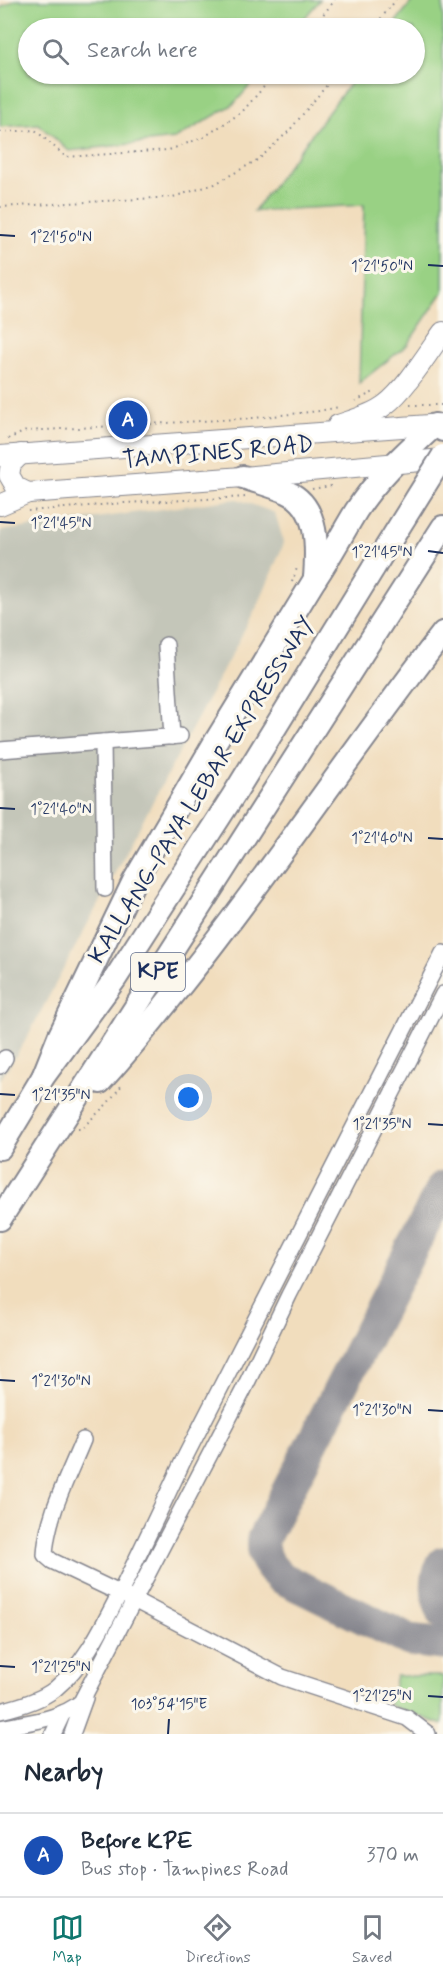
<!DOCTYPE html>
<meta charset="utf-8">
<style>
body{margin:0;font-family:Mynerve,sans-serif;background:#f2f2f3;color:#1f2937}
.you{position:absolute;left:189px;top:1098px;width:21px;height:21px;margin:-15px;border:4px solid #fff;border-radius:50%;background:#1a73e8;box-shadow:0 0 0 9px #1a73e833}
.badge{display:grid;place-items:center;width:39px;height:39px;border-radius:50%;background:#0f766e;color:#fff;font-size:20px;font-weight:700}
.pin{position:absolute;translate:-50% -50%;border:3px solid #fff;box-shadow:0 2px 6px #0006}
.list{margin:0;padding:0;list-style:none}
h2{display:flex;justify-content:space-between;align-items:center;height:78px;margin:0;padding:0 24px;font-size:26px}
h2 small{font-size:20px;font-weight:400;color:#747a83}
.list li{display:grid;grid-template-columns:39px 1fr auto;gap:18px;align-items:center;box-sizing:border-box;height:84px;padding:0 24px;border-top:2px solid #e0e1e3}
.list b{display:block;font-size:22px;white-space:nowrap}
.list p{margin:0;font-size:20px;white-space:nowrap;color:#747a83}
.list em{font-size:20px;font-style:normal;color:#747a83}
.icon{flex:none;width:33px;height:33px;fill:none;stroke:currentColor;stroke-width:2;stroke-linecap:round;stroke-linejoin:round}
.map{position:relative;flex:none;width:443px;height:1734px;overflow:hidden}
.search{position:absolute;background:#fff;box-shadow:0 2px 4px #0004;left:18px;right:18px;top:18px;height:66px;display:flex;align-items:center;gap:15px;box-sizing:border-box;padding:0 21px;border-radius:33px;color:#747a83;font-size:22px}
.sheet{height:162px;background:#fff}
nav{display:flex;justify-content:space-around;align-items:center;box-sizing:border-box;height:84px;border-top:2px solid #e0e1e3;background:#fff;font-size:16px;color:#747a83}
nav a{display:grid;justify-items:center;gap:3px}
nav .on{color:#0f766e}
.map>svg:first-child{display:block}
.industrial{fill:#c4c6b9}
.green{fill:#99d184;stroke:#5a8071;stroke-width:1.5}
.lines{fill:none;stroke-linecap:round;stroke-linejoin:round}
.taxiway{stroke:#86868e;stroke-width:33}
.minor-casing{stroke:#86868e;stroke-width:18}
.major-casing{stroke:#86868e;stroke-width:22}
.highway-casing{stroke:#86868e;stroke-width:26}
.path{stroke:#86868e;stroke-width:2;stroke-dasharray:1.5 4.5;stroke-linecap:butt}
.minor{stroke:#fff;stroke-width:15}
.major{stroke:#fff;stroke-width:20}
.highway{stroke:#fff;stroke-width:22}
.highway-bridge-casing{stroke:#86868e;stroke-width:26;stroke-linecap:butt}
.highway-bridge{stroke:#fff;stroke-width:22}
.ticks{fill:none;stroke:#1b2f5e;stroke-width:2}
.labels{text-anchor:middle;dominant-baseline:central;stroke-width:6;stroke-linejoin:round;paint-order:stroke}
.shield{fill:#fbf7ec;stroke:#5e6b89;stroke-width:1.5}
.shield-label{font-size:22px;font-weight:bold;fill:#1b2f5e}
.street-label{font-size:24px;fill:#1b2f5e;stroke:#fbf7ec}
.ticks-label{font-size:15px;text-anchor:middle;fill:#1b2f5e;stroke:#fbf7ec;stroke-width:6;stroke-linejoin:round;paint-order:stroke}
</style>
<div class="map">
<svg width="443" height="1734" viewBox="0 0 443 1734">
<rect width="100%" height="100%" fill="#fbf7ec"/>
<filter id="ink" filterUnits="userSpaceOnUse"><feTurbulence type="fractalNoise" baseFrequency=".0167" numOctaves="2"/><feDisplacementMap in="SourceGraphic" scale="12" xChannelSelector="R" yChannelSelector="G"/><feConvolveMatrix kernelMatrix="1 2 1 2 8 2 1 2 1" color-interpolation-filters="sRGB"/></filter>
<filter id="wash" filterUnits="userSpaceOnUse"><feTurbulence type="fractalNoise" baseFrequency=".008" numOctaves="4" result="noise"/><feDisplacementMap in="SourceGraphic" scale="24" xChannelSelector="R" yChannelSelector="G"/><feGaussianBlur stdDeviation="1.35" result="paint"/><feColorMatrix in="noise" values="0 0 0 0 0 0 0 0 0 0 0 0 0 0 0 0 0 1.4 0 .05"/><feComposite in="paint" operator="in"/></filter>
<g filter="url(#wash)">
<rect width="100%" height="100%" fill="#f1ddbd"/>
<path class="industrial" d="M237,499L275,513L284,543L258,605L24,1043L0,1080V531Z"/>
<g class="green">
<path d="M15,0H320L296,28H28V74H260L234,104L175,139L69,151L38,124L0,127V8Z"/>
<path d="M413,0H443V292L407,345L359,383L364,205L254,211L357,74H414V28H391Z"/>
<path d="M396,1676H443V1725L389,1705Z"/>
</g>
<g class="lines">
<g class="taxiway">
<path d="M443,1187L263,1539C261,1557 267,1564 280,1577L409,1640L443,1644"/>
<path d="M443,1563C435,1579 436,1596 443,1612"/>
</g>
</g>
</g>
<g filter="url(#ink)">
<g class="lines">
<defs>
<g id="minor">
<path d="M166,645L172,737"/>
<path d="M103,742L105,889"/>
<path d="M0,750L180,736"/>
<path d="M0,1066L5,1058"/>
<path d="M83,1440C68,1477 47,1515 45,1555L52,1561L134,1600L282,1677L407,1718L428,1734"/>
<path d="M0,1711C17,1707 41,1700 55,1689C87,1662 104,1623 123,1587C143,1546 163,1504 182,1463L443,953"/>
<path d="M0,1728C26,1722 60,1720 81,1702L243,1391L289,1295L443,994"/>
<path d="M53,1734L63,1713"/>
<path d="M72,1734L85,1698"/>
</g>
<g id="major">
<path d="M338,425C353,420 372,415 385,405C405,390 428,353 443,332"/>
<path d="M21,454L11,464L9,475L16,487L28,493"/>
<path d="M0,456L443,424"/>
<path d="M0,505L28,493L243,477L443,459"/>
</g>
<g id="highway">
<path d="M243,477C257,482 273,486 287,492C320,506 317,550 315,579"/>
<path d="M43,1077L59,1037L134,881L214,744L315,579C330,557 342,534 356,511C377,478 406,452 435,425L443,430"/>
<path d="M100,1082C129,1051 155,1017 182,984C273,870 354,748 443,633"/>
<path d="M0,1148L43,1077L115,979L233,796L374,567"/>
<path d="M0,1219L443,527"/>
</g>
</defs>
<use href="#minor" class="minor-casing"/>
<use href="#major" class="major-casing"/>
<use href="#highway" class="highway-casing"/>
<g class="path">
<path d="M312,28L335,0"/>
<path d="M373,28L396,0"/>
<path d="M0,132L35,130L66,157L169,150L204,137L242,112L275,74"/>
<path d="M0,207L173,197L215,184L259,159L289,131L336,74"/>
<path d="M355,401L374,392"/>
<path d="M410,405H443"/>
<path d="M8,439L26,431L254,418L319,411L339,407"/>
<path d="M312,489L331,486"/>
<path d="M28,511L124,503L247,497"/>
<path d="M292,582L297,568"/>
<path d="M78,1129H81L107,1104L122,1085"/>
</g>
<use href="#minor" class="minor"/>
<use href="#major" class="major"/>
<use href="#highway" class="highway"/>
<defs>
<path id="highway-bridge" d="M374,567L443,456"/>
</defs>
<use href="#highway-bridge" class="highway-bridge-casing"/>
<use href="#highway-bridge" class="highway-bridge"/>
</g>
</g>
<path class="ticks" d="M0,235L15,236M428,265L443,266M0,522L15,523M428,551L443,553M0,808L15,809M428,838L443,839M0,1094L15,1095M428,1124L443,1125M0,1380L15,1381M428,1410L443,1411M0,1666L15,1667M428,1696L443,1697M168,1734L169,1719"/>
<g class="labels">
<rect class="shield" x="131" y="953" width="54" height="38" rx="4.5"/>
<g class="shield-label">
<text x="158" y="972">KPE</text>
</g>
<g class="street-label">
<text transform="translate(218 453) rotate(-5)">TAMPINES ROAD</text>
<text transform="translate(202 790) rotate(-58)">KALLANG-PAYA LEBAR EXPRESSWAY</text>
</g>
</g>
<g class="ticks-label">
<text x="61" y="242">1°21'50"N</text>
<text x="382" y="271">1°21'50"N</text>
<text x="61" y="528">1°21'45"N</text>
<text x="382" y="557">1°21'45"N</text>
<text x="61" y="814">1°21'40"N</text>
<text x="382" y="843">1°21'40"N</text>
<text x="61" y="1100">1°21'35"N</text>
<text x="382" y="1129">1°21'35"N</text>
<text x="61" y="1386">1°21'30"N</text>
<text x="382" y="1415">1°21'30"N</text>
<text x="61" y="1672">1°21'25"N</text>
<text x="382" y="1701">1°21'25"N</text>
<text x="169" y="1709">103°54'15"E</text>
</g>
</svg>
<div class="you"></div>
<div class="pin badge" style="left:128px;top:420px;background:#1a4fb4">A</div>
<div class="search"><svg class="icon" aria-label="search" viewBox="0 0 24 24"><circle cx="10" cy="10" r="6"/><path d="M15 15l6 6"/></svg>Search here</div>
</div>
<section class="sheet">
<h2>Nearby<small></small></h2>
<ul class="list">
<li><span class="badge" style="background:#1a4fb4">A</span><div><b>Before KPE</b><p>Bus stop · Tampines Road</p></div><em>370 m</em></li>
</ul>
</section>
<nav>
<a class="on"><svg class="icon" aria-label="map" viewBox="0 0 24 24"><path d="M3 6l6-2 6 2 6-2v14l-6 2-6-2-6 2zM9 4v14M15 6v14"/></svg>Map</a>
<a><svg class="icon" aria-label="directions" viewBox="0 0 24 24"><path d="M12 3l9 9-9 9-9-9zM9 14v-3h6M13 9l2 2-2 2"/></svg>Directions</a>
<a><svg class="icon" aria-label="saved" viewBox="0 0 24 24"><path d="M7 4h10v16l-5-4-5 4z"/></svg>Saved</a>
</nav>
